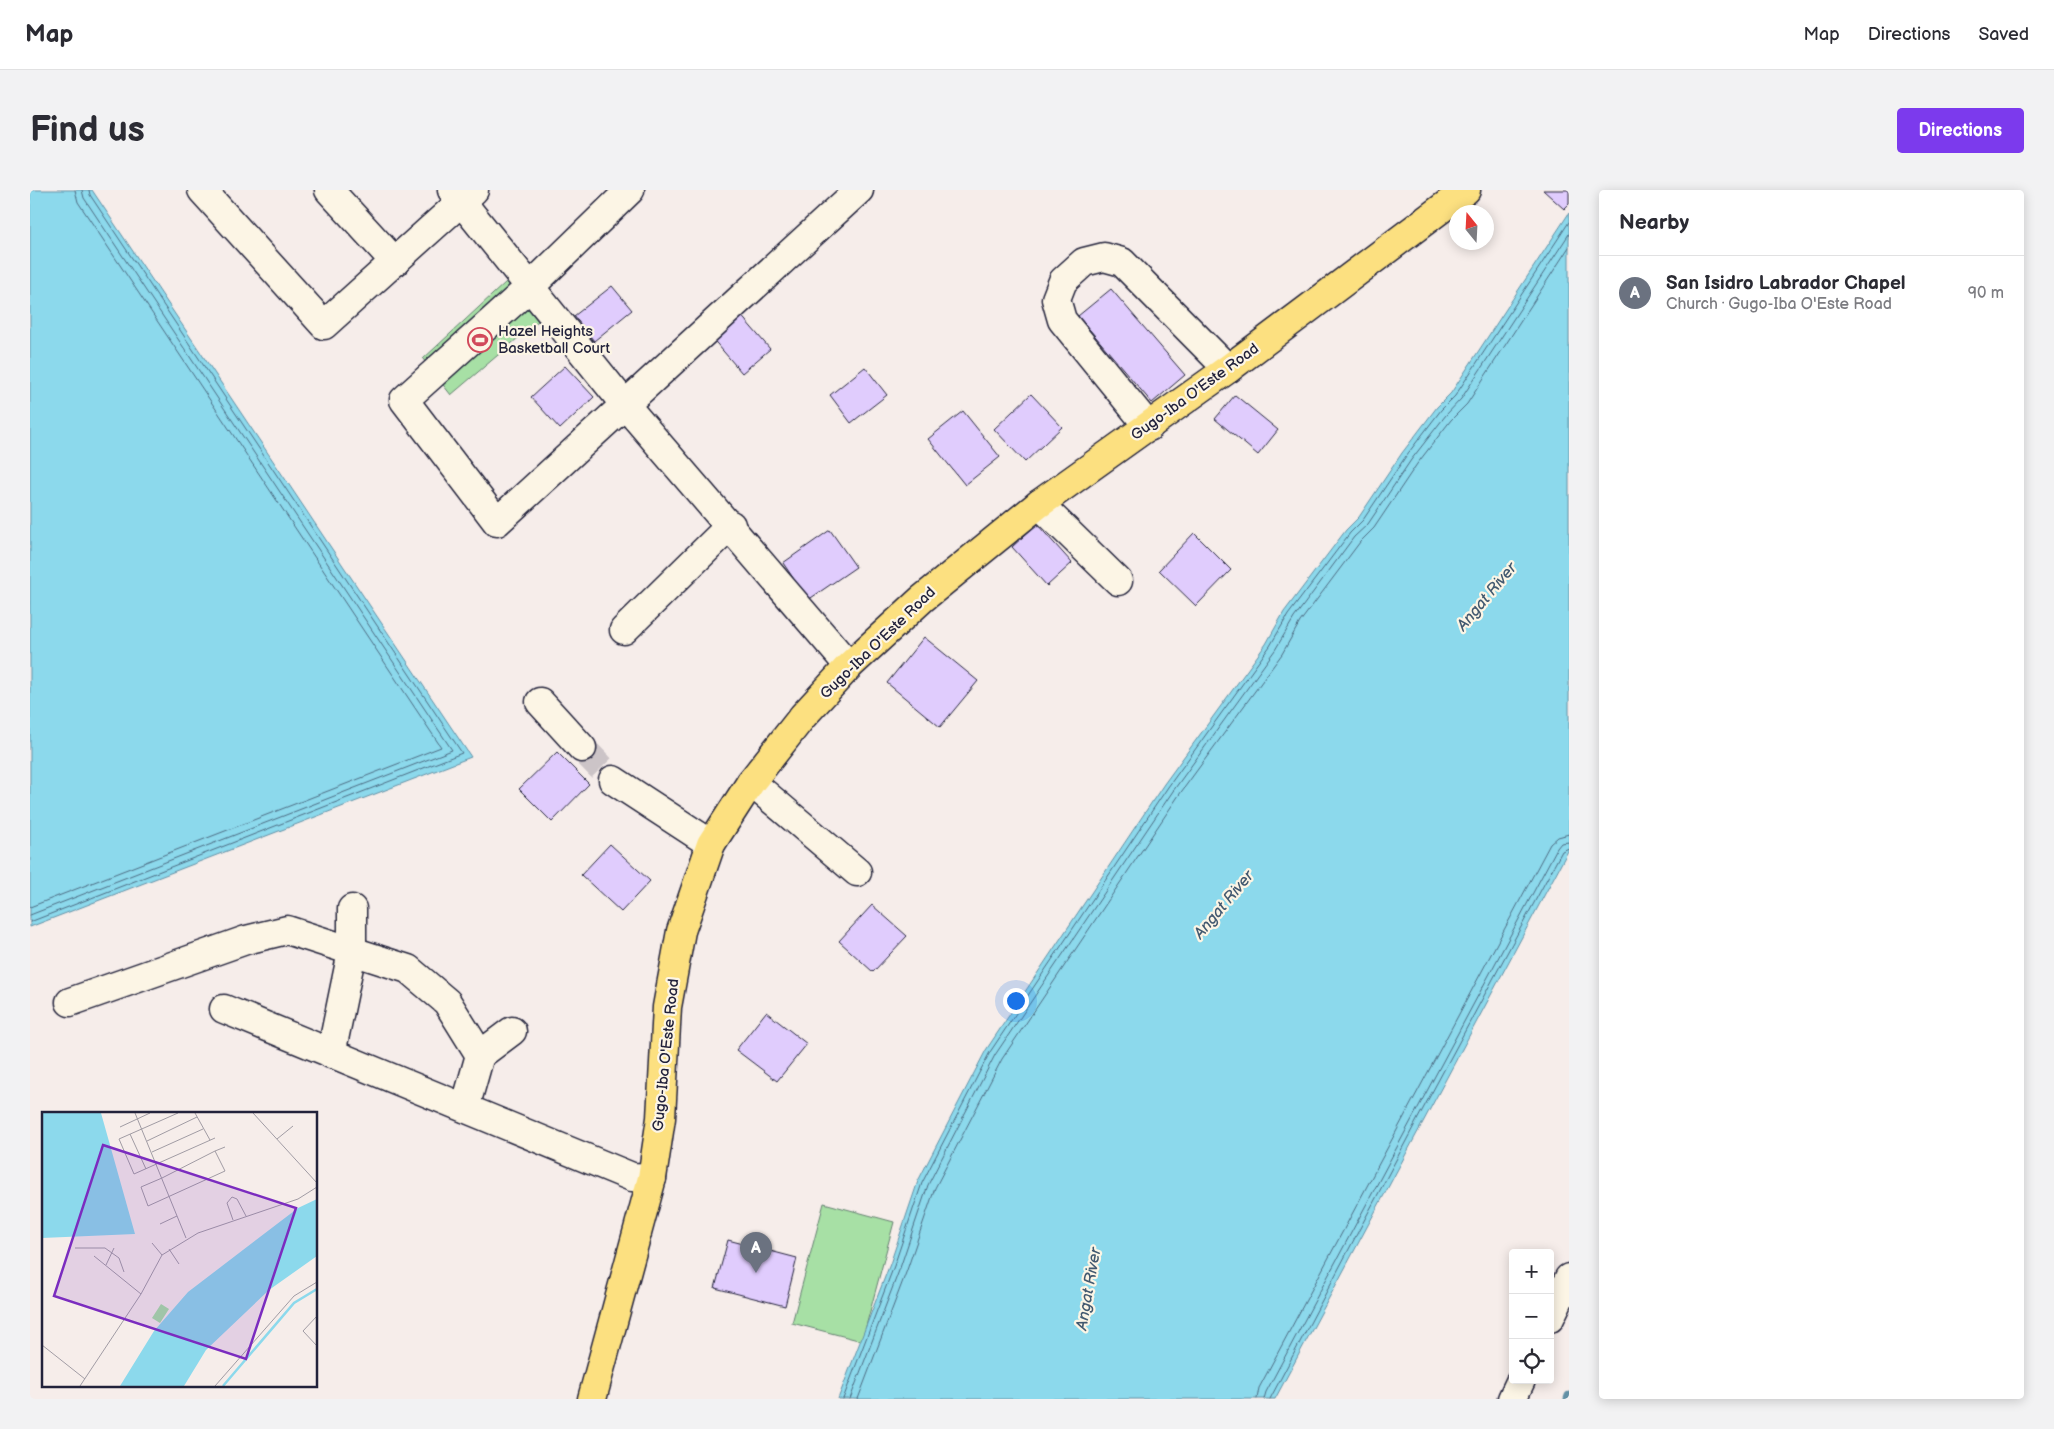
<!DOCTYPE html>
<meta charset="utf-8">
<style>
body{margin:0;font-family:"Balsamiq Sans",sans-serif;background:#f2f2f3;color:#2b2b33}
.controls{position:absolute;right:15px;bottom:15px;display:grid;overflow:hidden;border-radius:5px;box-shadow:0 2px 12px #0003}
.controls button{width:45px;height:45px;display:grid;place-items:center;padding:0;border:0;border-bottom:1px solid #e1e1e2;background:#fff;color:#2b2b33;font:25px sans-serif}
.compass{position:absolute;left:1419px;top:15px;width:45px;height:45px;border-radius:50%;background:#fff;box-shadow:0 2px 12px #0003;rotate:342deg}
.you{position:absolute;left:985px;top:810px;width:18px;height:18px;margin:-12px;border:4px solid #fff;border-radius:50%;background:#1a73e8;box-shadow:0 0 0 8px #1a73e833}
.badge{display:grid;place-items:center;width:32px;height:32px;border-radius:50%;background:#7c3aed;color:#fff;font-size:16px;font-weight:700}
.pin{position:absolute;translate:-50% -41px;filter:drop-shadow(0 1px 2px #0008)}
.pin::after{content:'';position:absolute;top:26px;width:18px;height:15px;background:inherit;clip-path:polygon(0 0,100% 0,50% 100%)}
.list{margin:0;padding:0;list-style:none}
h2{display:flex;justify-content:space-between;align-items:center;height:65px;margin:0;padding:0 20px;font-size:21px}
h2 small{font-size:16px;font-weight:400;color:#7c7c81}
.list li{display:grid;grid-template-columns:32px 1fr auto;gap:15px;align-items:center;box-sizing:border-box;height:75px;padding:0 20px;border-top:1px solid #e1e1e2}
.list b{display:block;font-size:19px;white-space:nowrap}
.list p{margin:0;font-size:16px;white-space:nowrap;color:#7c7c81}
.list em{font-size:16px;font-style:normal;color:#7c7c81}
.icon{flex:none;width:28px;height:28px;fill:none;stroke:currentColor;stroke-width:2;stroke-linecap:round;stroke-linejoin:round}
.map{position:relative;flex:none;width:1539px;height:1209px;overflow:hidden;border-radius:5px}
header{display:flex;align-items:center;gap:30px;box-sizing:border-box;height:70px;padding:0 25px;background:#fff;border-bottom:1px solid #e1e1e2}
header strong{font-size:24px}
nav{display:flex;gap:28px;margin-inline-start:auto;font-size:18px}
.intro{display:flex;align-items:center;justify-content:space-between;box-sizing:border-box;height:120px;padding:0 30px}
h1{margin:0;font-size:35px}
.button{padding:12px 22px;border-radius:5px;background:#7c3aed;color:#fff;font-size:18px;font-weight:700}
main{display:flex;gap:30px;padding:0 30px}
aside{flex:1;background:#fff;border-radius:5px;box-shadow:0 2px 12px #0003}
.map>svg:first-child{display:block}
.green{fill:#a7e0a5;stroke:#648170}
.water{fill:#8cd9ec;stroke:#6290a5}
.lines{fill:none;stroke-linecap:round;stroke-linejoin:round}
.shore{stroke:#4c6b82;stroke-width:1}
.stream{stroke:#6290a5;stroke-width:9}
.building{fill:#e0ccfd;stroke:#22223b}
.minor-tunnel{stroke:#ccc4c7;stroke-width:28;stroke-dasharray:28 14;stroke-linecap:butt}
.minor-casing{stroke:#22223b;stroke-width:31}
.major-casing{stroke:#22223b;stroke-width:31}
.minor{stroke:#fcf5e5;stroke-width:28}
.major{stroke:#fce080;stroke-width:28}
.labels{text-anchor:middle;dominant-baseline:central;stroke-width:4.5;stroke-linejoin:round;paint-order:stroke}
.poi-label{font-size:15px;fill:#22223b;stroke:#fcf5e5;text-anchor:start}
.street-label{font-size:15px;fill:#22223b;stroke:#fcf5e5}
.water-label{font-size:16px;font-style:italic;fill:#425970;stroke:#fcf5e5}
.inset-river{fill:none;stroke:#8cd9ec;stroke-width:2.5}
.inset-road{fill:none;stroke:#a19ca4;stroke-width:1}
.view{fill:#7b2cbf;fill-opacity:0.15;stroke:#7b2cbf;stroke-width:2.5}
.inset-edge{fill:none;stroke:#22223b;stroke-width:2.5}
</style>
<header>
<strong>Map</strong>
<nav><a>Map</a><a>Directions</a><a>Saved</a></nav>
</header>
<div class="intro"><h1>Find us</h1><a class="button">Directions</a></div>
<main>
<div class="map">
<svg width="1539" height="1209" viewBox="0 0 1539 1209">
<rect width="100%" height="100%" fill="#f6edea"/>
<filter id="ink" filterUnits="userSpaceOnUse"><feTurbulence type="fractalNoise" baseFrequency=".02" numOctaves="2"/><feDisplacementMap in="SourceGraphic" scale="10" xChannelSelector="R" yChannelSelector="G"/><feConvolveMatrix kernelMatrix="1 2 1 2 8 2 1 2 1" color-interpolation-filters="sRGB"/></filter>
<g filter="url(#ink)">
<g class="green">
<path d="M476,92L508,131L421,205L393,169Z"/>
<path d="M794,1013L864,1032L832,1151L762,1133Z"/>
</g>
<g class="water">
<path d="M0,0H62L441,567L0,737Z"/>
<path d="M1539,23V659L1245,1209H808L860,1074L888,991L956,860L1134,594L1236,454L1254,422L1316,340L1329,327L1372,263L1407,217L1421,203Z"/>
</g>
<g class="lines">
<g class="shore">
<path d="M0,717L411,557L48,12L45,0"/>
<path d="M0,725L422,560L54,8L52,0"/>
<path d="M0,732L432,563L60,5L59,0"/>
<path d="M813,1209L864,1076L892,993L960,862L1138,597L1240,456L1258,425L1320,343L1333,330L1376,266L1411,220L1425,206L1539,32"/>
<path d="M820,1209L870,1078L898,995L965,865L1143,601L1245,460L1264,428L1324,347L1338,334L1381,270L1416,225L1431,209L1539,44"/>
<path d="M828,1209L877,1080L905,998L972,869L1149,605L1252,464L1270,432L1330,352L1344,338L1387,274L1421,230L1437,214L1539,57"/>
<path d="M1227,1209L1229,1198L1520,654L1528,647L1539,644"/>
<path d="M1234,1209L1236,1202L1527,658L1531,653L1539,652"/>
<path d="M1240,1209L1386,932L1532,661L1539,658"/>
</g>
<path class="stream" d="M1538,1209L1539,1206"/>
</g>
<g class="building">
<path d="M1513,0H1539V14L1534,19Z"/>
<path d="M582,96L602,120L564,151L544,126Z"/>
<path d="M1081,99L1155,185L1122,213L1048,126Z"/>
<path d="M709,123L740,159L712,183L681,147Z"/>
<path d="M535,176L564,207L530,239L501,207Z"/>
<path d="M835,177L857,205L821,233L800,205Z"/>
<path d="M1001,204L1032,237L995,272L964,239Z"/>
<path d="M1205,205L1248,240L1228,265L1185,229Z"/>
<path d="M933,221L970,267L935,295L898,249Z"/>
<path d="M1007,334L1042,373L1017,396L982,357Z"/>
<path d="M800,340L826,377L778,410L753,373Z"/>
<path d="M1164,343L1201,380L1166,416L1129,380Z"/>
<path d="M894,447L948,491L910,537L857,493Z"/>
<path d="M527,562L559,594L522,632L489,599Z"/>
<path d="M580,654L620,691L591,722L551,685Z"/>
<path d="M842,715L877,746L843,782L809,751Z"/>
<path d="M736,822L777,854L747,891L706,860Z"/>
<path d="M698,1050L767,1068L755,1116L685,1098Z"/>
</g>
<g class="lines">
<path class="minor-tunnel" d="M552,558L583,590"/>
<defs>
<g id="minor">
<path d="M172,0L294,135L444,0"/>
<path d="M299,0L365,72"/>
<path d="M422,0L596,216L819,476"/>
<path d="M600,0L501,96L374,210L467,332L829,0"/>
<path d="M1119,237L1032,130L1026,109L1033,91L1054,72L1074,67L1092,72L1198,179"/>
<path d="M1009,314L1088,391"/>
<path d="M594,440L701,335"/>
<path d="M510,512L552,558"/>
<path d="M583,590L681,654"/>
<path d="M721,592L827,682"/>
<path d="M40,812L216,750L257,740L378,779L417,812L450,865"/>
<path d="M194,819L602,987L622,988"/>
<path d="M301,864L322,762V719"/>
<path d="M435,918L450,865L482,841"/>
<path d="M1520,1128L1539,1088"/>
<path d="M1482,1209L1491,1190"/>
</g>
<path id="major" d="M562,1209L622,988L631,928L637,817L651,741L681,654L721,592L773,526L819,476L892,409L1009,314L1198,179L1436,0"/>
</defs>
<use href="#minor" class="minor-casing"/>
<use href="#major" class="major-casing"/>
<use href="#minor" class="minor"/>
<use href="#major" class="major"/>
</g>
</g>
<defs>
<symbol id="stadium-ring" viewBox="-11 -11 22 22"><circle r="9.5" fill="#fcf5e5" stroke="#d1495b" stroke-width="1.5"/><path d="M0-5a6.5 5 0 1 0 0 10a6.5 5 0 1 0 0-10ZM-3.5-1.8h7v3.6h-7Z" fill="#d1495b"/></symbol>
</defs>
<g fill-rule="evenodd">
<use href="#stadium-ring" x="436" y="136" width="28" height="28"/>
</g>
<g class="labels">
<g class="poi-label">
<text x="468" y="141">Hazel Heights<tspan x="468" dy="17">Basketball Court</tspan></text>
</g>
<g class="street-label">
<text transform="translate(1165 202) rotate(-36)">Gugo-Iba O'Este Road</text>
<text transform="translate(848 453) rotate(-44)">Gugo-Iba O'Este Road</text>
<text transform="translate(636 865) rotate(-84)">Gugo-Iba O'Este Road</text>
</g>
<g class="water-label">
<text transform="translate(1457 407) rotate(-50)">Angat River</text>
<text transform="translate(1194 715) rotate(-50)">Angat River</text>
<text transform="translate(1059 1099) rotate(-80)">Angat River</text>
</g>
</g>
<g transform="translate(12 922)">
<rect width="275" height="275" fill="#f6edea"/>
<path d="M119,192L127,197L118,211L110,206Z" fill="#a7e0a5"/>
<path d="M0,1H59L93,122L0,126ZM275,87V144L227,178L164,238L142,274H78L112,219L146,180L256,96Z" fill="#8cd9ec"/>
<path class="inset-river" d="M181,274L252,191L275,177"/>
<path class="inset-road" d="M93,1L144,126M136,1L77,27L92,62L173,26M153,1L168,28M211,1L275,71M78,15L108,1M88,22L104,57M235,27L251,14M105,29L155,5M173,39L183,59L106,94L99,75L120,66L173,39L183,35M110,40L161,17M191,108L185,91L190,85L195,87L204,104M118,112L135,104M110,131L120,143M33,136H63L77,146L82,160M127,137L137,152M52,144L99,182M64,153L72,136M275,204L261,219L275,234M0,233L43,267M38,274L99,182L120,143L156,121L256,87L275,75M173,274L252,184L275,170"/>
<path class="view" d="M61,33L254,96L204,247L12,184Z"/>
<rect width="275" height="275" class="inset-edge"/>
</g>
</svg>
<div class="controls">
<button>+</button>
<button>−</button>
<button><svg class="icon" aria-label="locate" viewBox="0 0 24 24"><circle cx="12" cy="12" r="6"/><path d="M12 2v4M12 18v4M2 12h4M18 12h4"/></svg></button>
</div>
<svg class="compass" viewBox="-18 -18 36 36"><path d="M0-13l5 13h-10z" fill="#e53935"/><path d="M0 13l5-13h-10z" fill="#7c7c81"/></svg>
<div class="you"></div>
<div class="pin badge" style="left:726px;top:1083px;background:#6b7280">A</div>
</div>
<aside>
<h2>Nearby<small></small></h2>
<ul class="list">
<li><span class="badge" style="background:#6b7280">A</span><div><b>San Isidro Labrador Chapel</b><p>Church · Gugo-Iba O'Este Road</p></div><em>90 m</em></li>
</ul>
</aside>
</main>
